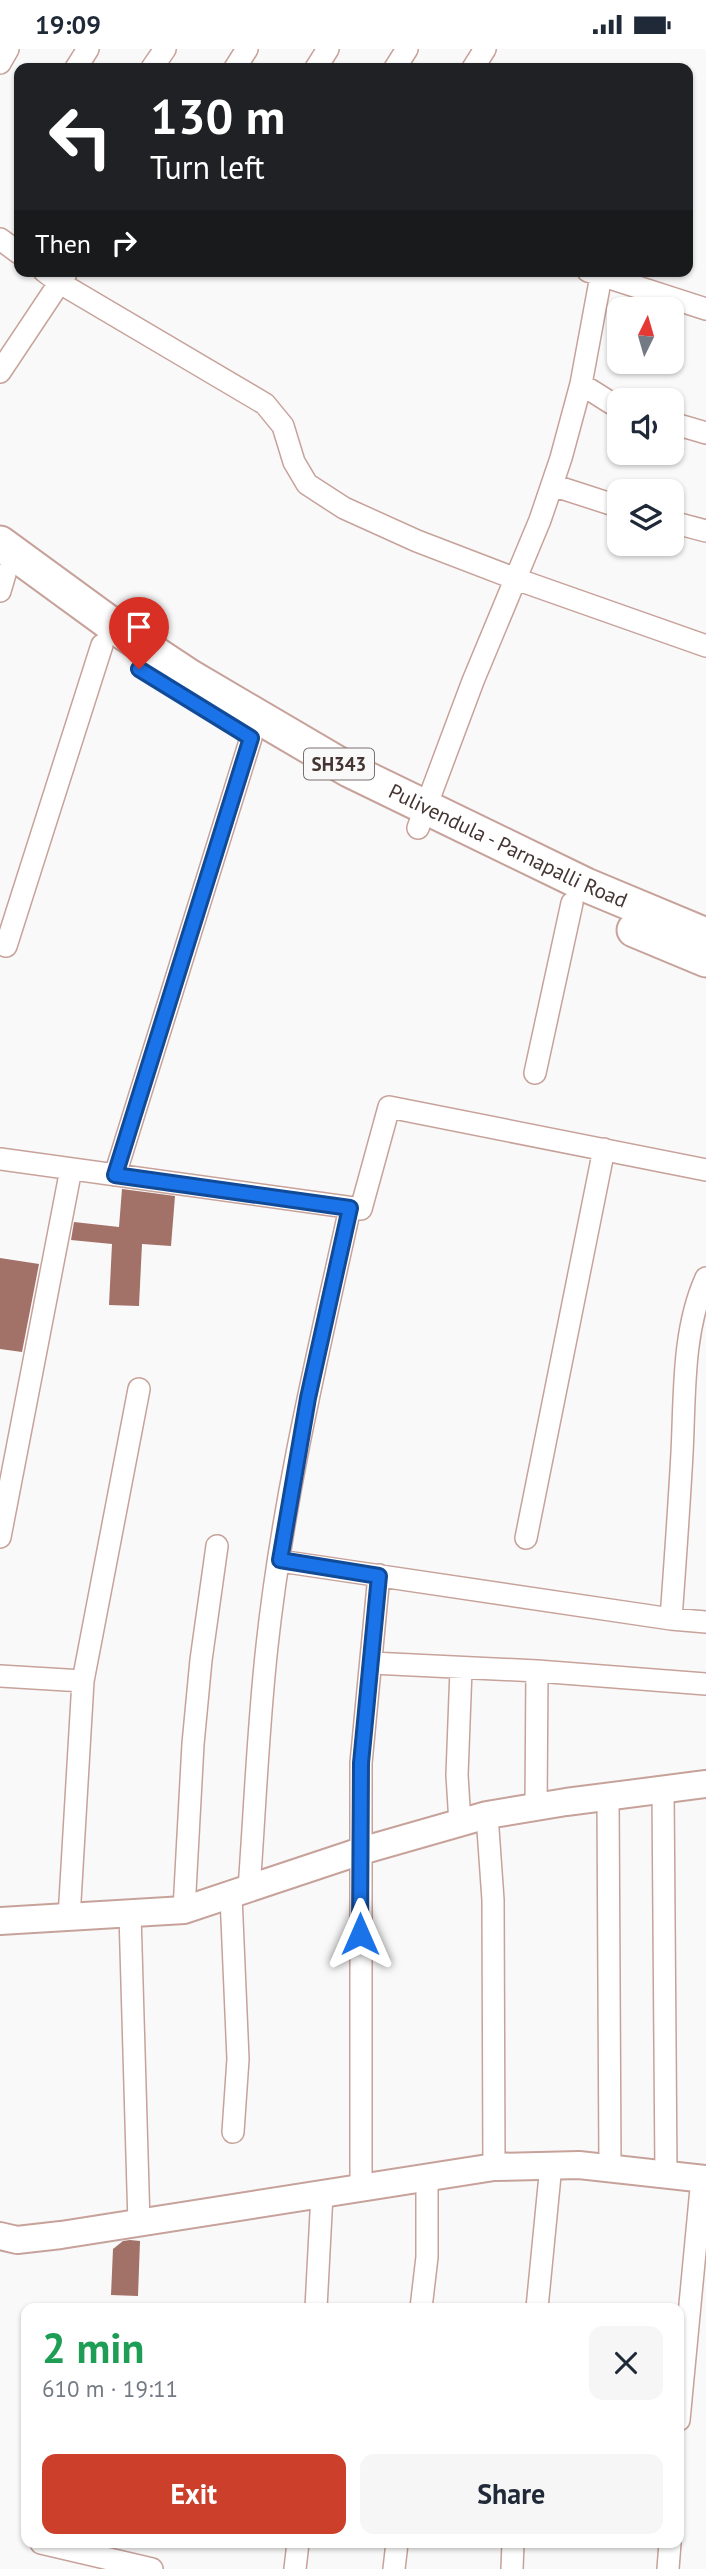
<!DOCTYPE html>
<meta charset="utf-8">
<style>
:root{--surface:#fff;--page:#f6f6f7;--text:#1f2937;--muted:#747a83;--accent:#cb3f2b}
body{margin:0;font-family:"PT Sans",sans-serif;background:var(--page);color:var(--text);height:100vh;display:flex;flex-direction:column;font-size:26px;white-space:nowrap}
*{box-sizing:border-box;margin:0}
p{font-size:23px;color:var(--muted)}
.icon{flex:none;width:38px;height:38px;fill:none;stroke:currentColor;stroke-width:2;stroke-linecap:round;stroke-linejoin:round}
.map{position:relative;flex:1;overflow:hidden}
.sheet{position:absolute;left:21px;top:2254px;width:663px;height:245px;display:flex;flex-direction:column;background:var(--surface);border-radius:14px;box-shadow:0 2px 5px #0004}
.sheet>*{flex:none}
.hud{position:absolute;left:14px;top:14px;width:679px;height:214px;border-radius:14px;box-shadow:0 2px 5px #0004;background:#202124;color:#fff;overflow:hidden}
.needle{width:46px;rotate:5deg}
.buttons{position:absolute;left:607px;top:248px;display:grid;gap:14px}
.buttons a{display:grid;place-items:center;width:77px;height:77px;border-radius:14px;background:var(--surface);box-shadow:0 2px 5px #0004;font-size:35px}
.pin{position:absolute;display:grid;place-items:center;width:60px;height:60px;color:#fff;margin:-72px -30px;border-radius:50% 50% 50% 0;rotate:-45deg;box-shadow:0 0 7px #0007}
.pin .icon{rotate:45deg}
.me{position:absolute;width:77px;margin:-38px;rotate:0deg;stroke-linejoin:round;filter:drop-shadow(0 0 5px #0008)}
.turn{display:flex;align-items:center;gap:24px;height:147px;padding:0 21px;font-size:32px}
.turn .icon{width:91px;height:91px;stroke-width:2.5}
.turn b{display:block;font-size:49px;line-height:60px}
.then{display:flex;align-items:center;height:66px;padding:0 21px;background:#0003;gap:14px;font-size:26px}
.round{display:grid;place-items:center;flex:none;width:74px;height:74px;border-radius:14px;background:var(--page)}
.head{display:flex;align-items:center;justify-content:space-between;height:119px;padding:0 21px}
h1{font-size:42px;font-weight:800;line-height:52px;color:#1e9e55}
.cta{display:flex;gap:14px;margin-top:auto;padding:14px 21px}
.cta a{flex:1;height:80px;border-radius:14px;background:var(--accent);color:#fff;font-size:28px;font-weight:800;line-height:80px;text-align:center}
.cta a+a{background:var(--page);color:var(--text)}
.status{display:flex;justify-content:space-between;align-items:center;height:49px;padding:0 35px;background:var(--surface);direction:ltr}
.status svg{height:19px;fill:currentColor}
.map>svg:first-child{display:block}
.building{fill:#a27168}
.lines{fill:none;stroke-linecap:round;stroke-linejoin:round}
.minor-casing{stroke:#c7a29a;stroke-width:24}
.tertiary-casing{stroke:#c7a29a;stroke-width:30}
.primary-casing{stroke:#c7a29a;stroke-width:37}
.minor{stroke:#fff;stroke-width:21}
.tertiary{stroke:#fff;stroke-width:26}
.primary{stroke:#fff;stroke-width:33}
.route-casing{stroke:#114b97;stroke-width:18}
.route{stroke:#1a73e8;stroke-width:12}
.labels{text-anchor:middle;stroke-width:7;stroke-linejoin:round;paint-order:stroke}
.shield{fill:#f9f9f9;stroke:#7a706e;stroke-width:2}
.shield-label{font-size:19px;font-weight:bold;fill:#443532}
.street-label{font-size:21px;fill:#443532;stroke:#f9f9f9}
</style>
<div class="status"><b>19:09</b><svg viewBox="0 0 49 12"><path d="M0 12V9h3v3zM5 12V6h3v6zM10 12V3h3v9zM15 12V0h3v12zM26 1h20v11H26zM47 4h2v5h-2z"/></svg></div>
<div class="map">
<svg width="706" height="2520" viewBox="0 0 706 2520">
<rect width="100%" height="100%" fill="#f9f9f9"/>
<path class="building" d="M122,1140L175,1147L171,1197L142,1195L139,1257L109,1256L112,1195L71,1191L74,1173L119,1178Z
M0,1209L39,1215L22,1303L0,1300Z
M130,2191L140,2192L138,2247L111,2246L113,2200L123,2192Z"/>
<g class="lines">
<defs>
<path id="minor" d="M0,14L8,0
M76,19L88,0
M152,19L165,0
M235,19L247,0
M316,19L328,0
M395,19L407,0
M473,19L485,0
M0,190L19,204
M44,222L60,234L265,355L283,377L294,413L307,435L344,459L417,492L516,530L706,597
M588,222L706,260
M0,323L66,224
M581,335L611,354L620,357
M672,374L706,384
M552,436L620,458
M672,473L706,482
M0,542L5,525
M418,779L473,632L540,471L561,409L581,335L601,227
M6,897L102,596
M535,1024L572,854
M0,1110L361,1160L389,1058L706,1121
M115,1126L251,689
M0,1488L71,1120
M526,1489L604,1100
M280,1512L671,1570L706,1573
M671,1570C675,1515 679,1459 682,1404C685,1346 682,1282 706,1229
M372,1614L537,1622L706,1635
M0,1627L83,1632
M663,1741L666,2125
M608,1748L610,2119
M536,1758L537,1622
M487,1766L493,1851L494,2118
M460,1774L457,1726L461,1620
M249,1840C255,1759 258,1678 267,1597C283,1449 318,1304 350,1159
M231,1847L238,2010L233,2083
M184,1861L193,1695L201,1611L217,1497
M130,1865L139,2175
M69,1869L83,1632L139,1340
M361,2139V1714L379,1526
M316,2259L322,2145
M421,2259L427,2208V2129
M537,2259L551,2116
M679,2371L702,2129
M41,2494L152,2520
M295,2520L298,2494
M394,2520L397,2494
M512,2520L513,2494
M668,2520L670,2494"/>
<path id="tertiary" d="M0,1872L184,1861L361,1802L487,1766L566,1753L706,1735
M0,2187L17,2191L61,2186L494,2118L579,2116L706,2130"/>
<g id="primary">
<path id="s1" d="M0,494L115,578L189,627L349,721L586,836L706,886"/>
<path d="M634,881L706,911"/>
</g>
</defs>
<use href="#minor" class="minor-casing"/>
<use href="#tertiary" class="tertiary-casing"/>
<use href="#primary" class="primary-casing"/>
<use href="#minor" class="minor"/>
<use href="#tertiary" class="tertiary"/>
<use href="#primary" class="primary"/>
</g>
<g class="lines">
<defs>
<path id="route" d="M139,620L251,689L115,1126L350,1159L308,1349L280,1511L379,1527L361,1714L360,1885"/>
</defs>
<use href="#route" class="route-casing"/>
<use href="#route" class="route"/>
</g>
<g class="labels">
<rect class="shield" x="304" y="699.5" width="70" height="31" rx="5"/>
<g class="shield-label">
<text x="339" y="722">SH343</text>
</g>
<g class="street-label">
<text dy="7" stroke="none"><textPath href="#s1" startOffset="593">Pulivendula - Parnapalli Road</textPath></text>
</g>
</g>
</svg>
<div class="buttons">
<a><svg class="needle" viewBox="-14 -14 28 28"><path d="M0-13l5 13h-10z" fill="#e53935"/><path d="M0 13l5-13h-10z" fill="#747a83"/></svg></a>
<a><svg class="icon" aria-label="sound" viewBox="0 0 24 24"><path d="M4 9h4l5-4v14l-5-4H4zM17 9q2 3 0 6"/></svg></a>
<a><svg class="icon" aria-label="layers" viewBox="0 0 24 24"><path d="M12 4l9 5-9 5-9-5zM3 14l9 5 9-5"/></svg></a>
</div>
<div class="pin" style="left:139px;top:620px;background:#d93025"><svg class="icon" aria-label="arrive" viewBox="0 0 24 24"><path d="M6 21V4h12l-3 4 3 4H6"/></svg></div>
<svg class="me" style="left:360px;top:1885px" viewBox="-20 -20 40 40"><path d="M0-17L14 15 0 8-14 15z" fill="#1a73e8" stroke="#fff" stroke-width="4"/></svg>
<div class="hud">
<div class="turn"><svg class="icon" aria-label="left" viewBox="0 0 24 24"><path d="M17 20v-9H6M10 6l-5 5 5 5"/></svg><div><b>130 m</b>Turn left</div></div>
<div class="then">Then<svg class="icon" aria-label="right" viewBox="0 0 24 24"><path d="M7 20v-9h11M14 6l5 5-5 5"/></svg></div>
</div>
<section class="sheet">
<div class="head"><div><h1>2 min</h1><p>610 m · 19:11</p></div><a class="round"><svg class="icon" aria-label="close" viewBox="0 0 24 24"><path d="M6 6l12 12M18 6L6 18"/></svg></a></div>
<div class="cta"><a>Exit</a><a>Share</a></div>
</section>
</div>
